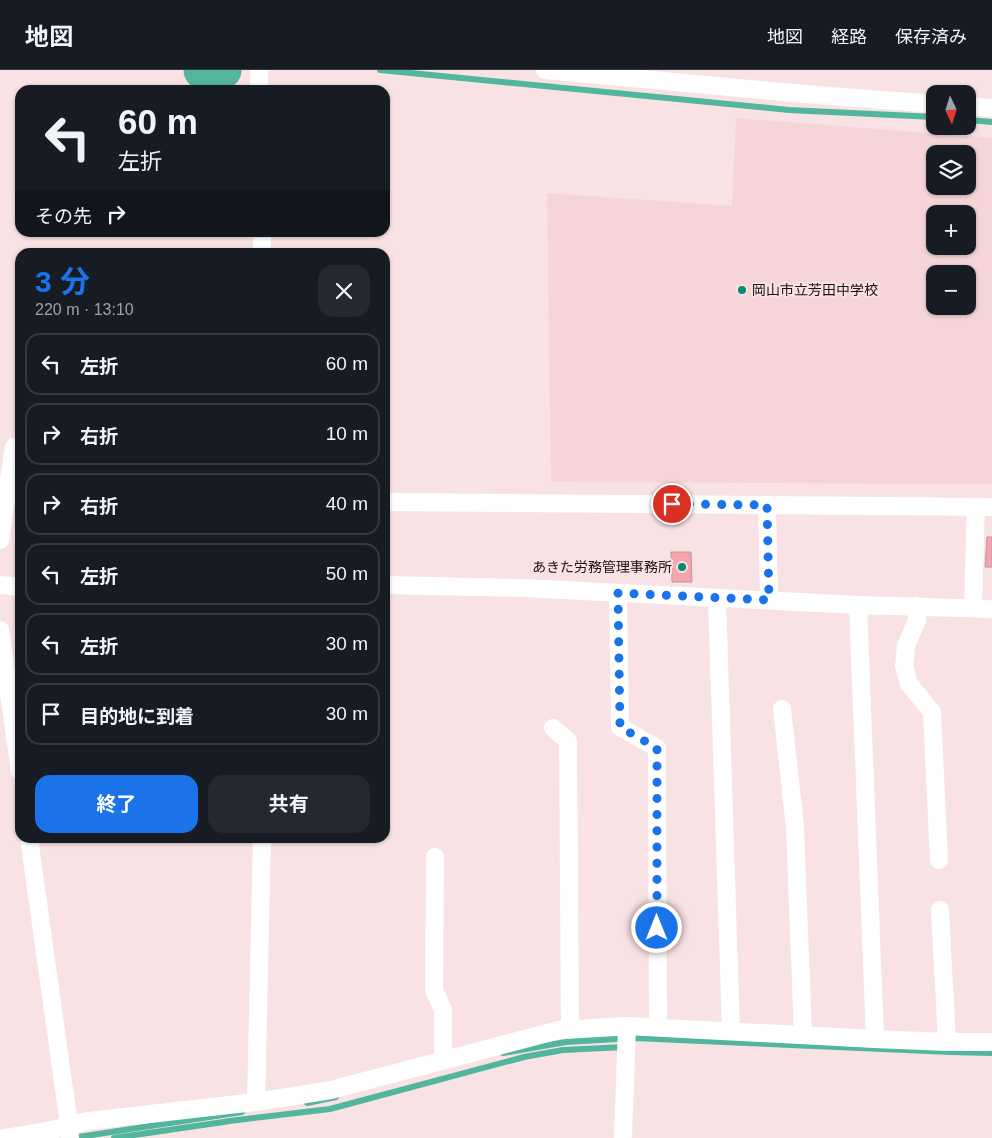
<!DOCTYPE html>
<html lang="ja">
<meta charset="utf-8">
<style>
:root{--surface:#171b24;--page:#242831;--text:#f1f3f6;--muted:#9ea1a6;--line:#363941;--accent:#1a73e8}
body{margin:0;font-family:Arial,"Noto Sans JP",sans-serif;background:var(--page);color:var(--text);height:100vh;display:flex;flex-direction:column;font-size:19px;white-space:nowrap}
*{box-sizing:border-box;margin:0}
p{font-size:16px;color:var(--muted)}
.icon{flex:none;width:28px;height:28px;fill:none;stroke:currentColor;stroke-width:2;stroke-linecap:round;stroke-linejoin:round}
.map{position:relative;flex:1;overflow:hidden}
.sheet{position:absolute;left:15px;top:178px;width:375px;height:595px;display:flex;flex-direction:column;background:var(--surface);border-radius:15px;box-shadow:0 1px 4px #0004}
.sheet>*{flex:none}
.guide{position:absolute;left:15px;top:15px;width:375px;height:152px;border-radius:15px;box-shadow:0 1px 4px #0004;background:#171b24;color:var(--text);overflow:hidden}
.needle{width:32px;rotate:176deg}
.fabs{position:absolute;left:926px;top:15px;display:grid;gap:10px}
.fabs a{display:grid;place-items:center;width:50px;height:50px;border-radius:10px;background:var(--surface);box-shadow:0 1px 4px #0004;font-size:25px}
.pin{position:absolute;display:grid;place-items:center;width:42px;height:42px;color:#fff;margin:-21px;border:2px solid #fff;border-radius:50%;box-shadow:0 1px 5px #0007}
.me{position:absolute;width:55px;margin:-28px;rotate:0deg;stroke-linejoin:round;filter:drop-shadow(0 0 4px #0008)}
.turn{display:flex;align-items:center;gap:18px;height:105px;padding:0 20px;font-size:22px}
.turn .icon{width:65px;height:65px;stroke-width:2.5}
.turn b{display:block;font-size:35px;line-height:42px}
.then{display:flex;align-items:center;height:48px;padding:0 20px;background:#0003;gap:10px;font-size:19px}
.round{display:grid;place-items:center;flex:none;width:52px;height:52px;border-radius:15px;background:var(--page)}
.overview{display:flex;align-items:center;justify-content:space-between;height:85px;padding:0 20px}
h1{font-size:30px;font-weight:700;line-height:38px;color:var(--accent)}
.primary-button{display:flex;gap:10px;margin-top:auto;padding:10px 20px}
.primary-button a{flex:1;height:58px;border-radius:15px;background:var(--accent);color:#fff;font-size:20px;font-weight:700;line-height:58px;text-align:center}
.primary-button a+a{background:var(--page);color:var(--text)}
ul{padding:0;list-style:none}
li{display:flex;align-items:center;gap:15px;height:62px;margin:0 10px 8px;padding:0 10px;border:2px solid var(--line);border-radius:15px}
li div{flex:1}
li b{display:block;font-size:19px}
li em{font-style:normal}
header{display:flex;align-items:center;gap:30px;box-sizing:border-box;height:70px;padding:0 25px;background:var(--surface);border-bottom:1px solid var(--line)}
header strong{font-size:24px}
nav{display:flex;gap:28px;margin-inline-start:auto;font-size:18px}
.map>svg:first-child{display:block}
.built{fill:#f5d5d8;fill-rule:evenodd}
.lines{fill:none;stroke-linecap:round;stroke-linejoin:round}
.stream{stroke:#52b69e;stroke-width:6}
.river{stroke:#52b69e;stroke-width:39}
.building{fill:#f7a3ad;stroke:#b29c9e}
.minor{stroke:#fff;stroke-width:18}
.route{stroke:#1a73e8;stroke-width:9;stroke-dasharray:0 16.2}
.poi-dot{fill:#018c74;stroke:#f9e2e4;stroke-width:2}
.labels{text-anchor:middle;stroke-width:4;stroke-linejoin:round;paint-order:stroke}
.poi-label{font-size:14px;fill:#1a1313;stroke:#f9e2e4;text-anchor:start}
</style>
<header>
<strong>地図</strong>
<nav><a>地図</a><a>経路</a><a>保存済み</a></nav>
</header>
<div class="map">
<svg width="992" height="1068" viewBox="0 0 992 1068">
<rect width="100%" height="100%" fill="#f9e2e4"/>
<path class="built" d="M736,48L992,68V414L551,412L547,123L732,136ZM935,84H968V116H935ZM935,144H968V176H935ZM935,204H968V236H935Z"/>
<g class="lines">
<path class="stream" d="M380,0L789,40L935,47
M968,50L992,52
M503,983L566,972L634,968L951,982L992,983
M307,1033L336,1027
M72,1068L242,1042
M114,1068L237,1050L330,1039L524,987L563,980L625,977"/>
<path class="river" d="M203,0H222"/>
</g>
<path class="building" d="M987,467H992V497H985Z
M671,482H691L692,512H672Z"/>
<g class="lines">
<path class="minor" d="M259,0V20
M545,0L804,24L935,34
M968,36L992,38
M262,162V182
M385,432L992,437
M767,435L769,530
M0,470L14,377
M0,515L20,517
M385,515L523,518L858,535L992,539
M618,523L620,657L657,678L658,957
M717,528L731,961
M858,535L875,969
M916,536L917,550L906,576L904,596L909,614L932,642L939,790
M973,538L976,437
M0,560L20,701
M782,639L795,757L803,965
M553,658L568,671L570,959
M29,768L69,1055L70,1068
M435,787L434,920L443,940V991
M940,840L947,972
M256,1032L262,768
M5,1068L52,1060L88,1051L256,1032L331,1020L559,960L627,956L875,969L947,972H992
M623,1068L627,956"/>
</g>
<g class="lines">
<path class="route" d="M657,858V678L620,657L618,523L769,530L767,435L672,434"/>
</g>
<g class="poi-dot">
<circle cx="742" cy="220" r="5"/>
<circle cx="682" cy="497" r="5"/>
</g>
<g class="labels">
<g class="poi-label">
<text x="752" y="225">岡山市立芳田中学校</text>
<text x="672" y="502" text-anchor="end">あきた労務管理事務所</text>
</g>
</g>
</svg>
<div class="fabs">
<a><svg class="needle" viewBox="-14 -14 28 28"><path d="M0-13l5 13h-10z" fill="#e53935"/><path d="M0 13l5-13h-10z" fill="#9ea1a6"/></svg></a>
<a><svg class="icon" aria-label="layers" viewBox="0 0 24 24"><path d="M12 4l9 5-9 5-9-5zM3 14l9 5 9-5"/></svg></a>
<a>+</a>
<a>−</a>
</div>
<div class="pin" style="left:672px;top:434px;background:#d93025"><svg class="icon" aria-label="arrive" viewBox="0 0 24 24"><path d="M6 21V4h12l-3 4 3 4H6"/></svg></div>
<svg class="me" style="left:657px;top:858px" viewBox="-20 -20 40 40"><circle r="17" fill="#1a73e8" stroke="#fff" stroke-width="3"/><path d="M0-11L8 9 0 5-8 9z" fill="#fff"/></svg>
<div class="guide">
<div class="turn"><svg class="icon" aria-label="left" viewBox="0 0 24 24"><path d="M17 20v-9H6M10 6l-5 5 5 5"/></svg><div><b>60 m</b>左折</div></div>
<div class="then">その先<svg class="icon" aria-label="right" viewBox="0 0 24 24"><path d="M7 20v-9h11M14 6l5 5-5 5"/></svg></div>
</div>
<section class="sheet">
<div class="overview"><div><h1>3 分</h1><p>220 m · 13:10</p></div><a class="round"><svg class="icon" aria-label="close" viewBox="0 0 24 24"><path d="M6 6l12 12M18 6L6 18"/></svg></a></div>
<ul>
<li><svg class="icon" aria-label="left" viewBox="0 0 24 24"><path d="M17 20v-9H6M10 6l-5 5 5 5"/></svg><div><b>左折</b></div><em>60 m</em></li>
<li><svg class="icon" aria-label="right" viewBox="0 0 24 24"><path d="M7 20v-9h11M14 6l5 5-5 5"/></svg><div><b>右折</b></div><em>10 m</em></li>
<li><svg class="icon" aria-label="right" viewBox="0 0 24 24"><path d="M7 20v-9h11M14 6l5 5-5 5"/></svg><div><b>右折</b></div><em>40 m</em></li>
<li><svg class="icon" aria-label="left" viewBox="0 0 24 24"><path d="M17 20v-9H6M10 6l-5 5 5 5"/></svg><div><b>左折</b></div><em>50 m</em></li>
<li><svg class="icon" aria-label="left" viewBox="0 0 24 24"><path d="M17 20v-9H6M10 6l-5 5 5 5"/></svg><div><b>左折</b></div><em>30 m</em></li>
<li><svg class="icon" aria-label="arrive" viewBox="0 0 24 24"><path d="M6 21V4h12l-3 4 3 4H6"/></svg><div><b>目的地に到着</b></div><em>30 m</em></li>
</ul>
<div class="primary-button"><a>終了</a><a>共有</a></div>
</section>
</div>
